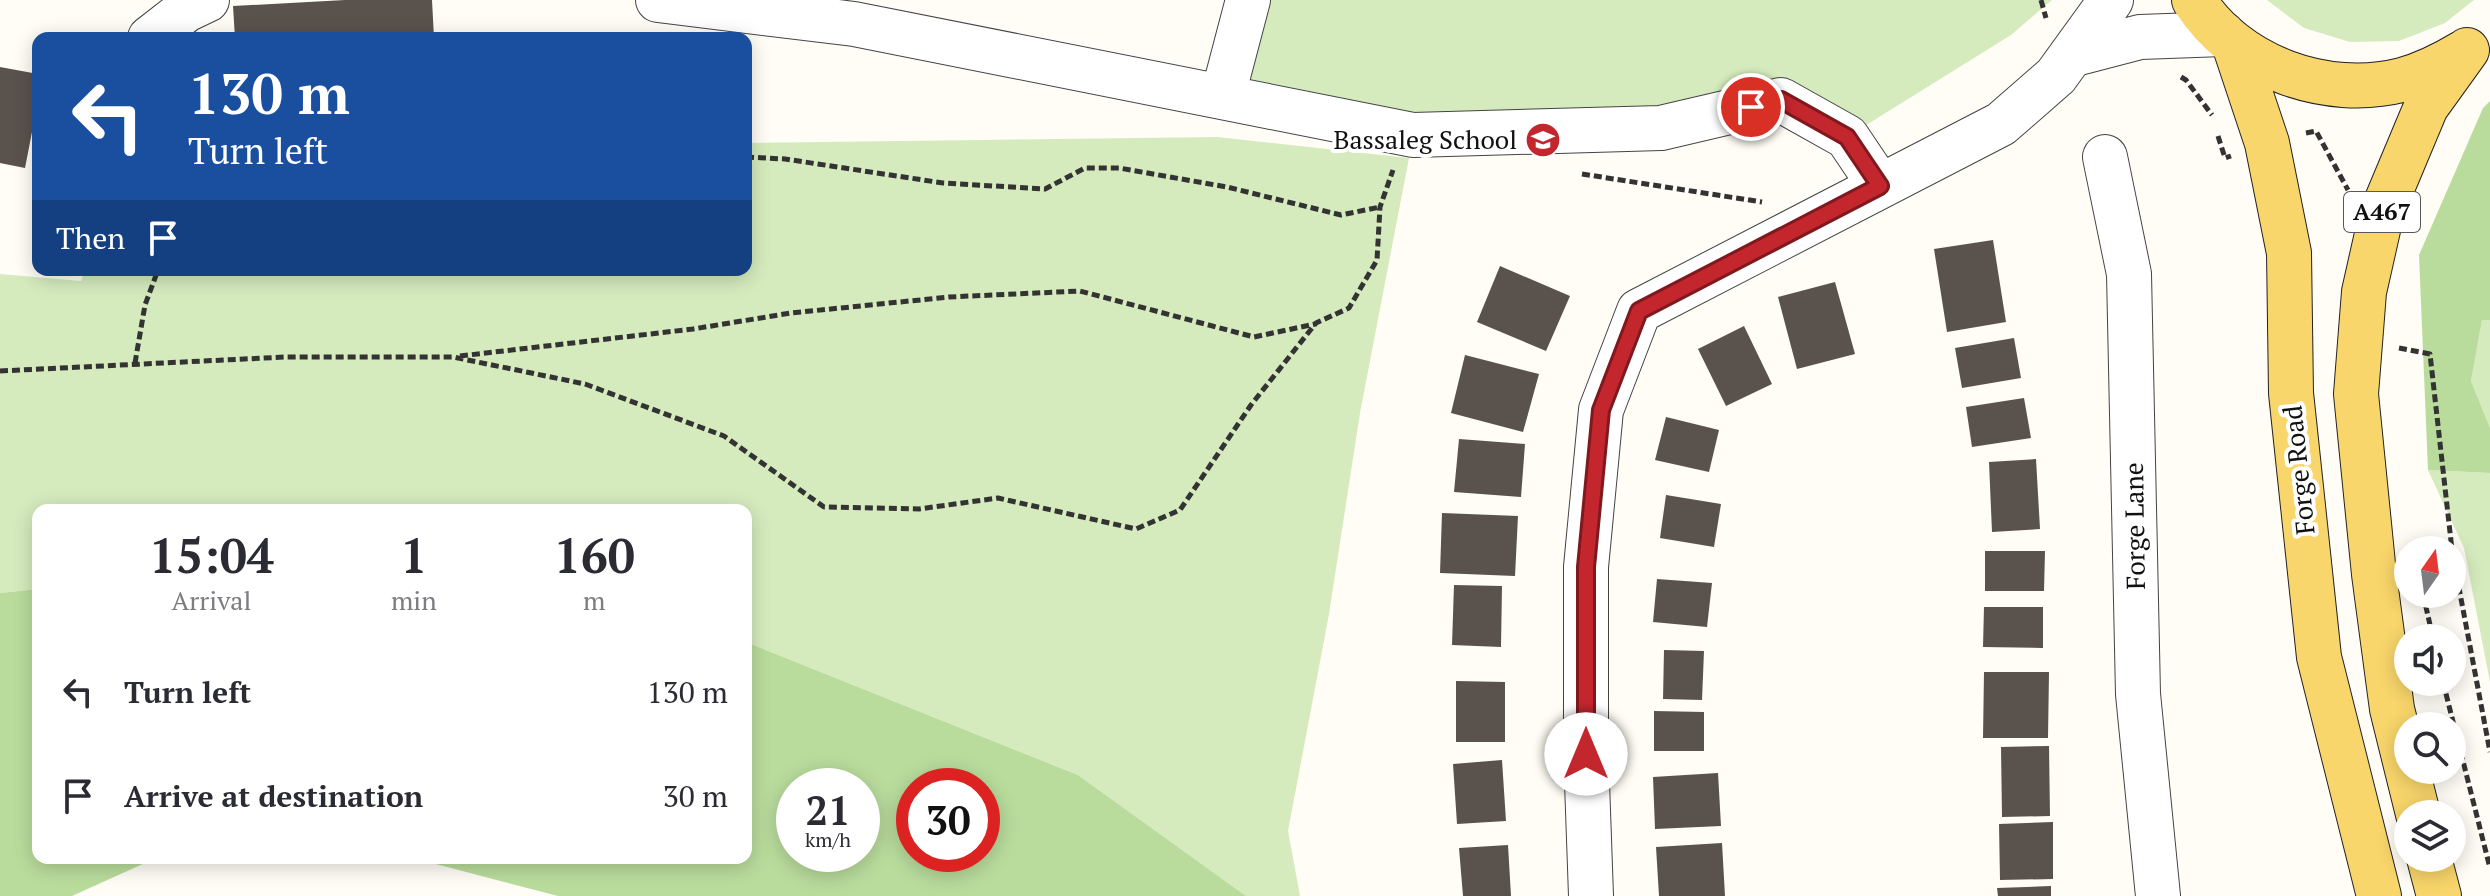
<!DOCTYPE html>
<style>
:root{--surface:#fff;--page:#f2f2f3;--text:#2b2b33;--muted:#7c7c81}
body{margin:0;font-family:"PT Serif",serif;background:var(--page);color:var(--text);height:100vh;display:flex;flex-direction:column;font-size:30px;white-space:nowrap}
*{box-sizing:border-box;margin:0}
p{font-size:26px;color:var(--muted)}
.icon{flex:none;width:44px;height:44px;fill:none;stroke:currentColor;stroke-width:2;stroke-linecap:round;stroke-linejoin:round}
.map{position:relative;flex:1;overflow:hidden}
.details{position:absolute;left:32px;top:504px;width:720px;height:360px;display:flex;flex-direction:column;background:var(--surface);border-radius:16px;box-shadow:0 4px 20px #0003}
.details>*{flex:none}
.top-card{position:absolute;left:32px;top:32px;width:720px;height:244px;border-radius:16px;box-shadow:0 4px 20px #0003;background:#1a4fa0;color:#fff;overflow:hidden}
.needle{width:52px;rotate:14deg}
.tools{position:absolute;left:2394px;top:536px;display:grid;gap:16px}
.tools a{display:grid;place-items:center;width:72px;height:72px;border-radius:50%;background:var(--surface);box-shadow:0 4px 20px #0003;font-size:40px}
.speed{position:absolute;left:776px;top:768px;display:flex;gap:16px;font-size:40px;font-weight:700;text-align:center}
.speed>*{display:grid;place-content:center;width:104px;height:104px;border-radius:50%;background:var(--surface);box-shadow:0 4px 20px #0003;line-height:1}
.speed small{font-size:20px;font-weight:400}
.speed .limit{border:12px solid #d22;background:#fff;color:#111}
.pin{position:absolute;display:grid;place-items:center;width:68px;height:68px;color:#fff;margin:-34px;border:4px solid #fff;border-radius:50%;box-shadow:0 2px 8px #0007}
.me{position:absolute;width:88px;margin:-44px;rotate:0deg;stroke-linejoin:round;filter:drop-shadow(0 0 6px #0008)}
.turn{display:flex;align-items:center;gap:28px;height:168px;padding:0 24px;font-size:36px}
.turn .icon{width:104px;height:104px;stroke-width:2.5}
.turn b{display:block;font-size:56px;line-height:68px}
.then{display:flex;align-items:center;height:76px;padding:0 24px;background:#0003;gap:16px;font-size:30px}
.eta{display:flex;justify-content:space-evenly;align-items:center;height:136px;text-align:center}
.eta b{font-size:48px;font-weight:800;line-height:56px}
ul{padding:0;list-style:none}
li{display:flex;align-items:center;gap:24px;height:104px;padding:0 24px}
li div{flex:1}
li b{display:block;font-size:30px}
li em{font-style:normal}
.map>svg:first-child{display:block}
.green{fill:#d5ebbd}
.forest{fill:#b9dc9c;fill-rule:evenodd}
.building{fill:#5a524d}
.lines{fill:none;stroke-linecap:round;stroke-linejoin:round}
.minor-casing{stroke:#444;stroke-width:46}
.major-casing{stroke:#222;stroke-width:46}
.path{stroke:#333;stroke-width:5;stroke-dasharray:8 4;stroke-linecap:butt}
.minor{stroke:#fff;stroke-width:44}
.major{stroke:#f9d66b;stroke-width:44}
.route-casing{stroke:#7f191e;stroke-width:20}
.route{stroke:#c4262e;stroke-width:14}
.labels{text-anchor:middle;stroke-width:8;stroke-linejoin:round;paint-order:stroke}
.shield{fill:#fff;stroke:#585858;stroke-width:2}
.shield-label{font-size:24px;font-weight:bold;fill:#111}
.poi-label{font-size:26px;fill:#111;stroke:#fff;text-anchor:end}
.street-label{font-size:26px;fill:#111;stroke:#fff}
</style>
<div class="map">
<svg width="2490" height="896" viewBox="0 0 2490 896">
<rect width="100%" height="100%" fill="#fffdf5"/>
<path class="green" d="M1248,0H2052L2011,35L1847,137L1781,100L1413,135L1223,95Z
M2267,0H2474L2445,23L2399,41L2350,42L2304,28Z
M1217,137L1409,158L1360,413L1329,614L1288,831L1300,896H1246L1078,775L746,642V510H38V589L0,593V274L81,281L85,270H746V143Z
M2482,320H2490V428L2471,381Z
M2428,470L2490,473V682L2464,548Z"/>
<path class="forest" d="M2490,101V320H2482L2471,381L2490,428V473L2428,470L2419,255L2483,108Z
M38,589V858H156L72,896H0V593Z
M746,642L1078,775L1246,896H558L413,858H746ZM794,786H862V854H794ZM914,786H982V854H914Z"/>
<path class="building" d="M345,0H432L434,38H235L233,6Z
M0,67L38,74V101L25,168L0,163Z
M1993,240L2006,322L1947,332L1934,249Z
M1500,266L1570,296L1546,351L1477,322Z
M1835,282L1855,354L1797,369L1778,297Z
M1744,326L1772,384L1726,406L1698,349Z
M2014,338L2021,378L1962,388L1955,348Z
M1465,355L1539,374L1523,432L1451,413Z
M2024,398L2031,438L1972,447L1966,407Z
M1666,417L1719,430L1709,472L1655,460Z
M1459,439L1525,444L1521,497L1454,492Z
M2036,459L2040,529L1992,532L1989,462Z
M1666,495L1721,504L1714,547L1660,538Z
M1442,513L1518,516L1515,576L1440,573Z
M1985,551H2045L2044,591H1985Z
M1657,579L1712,583L1707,627L1653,622Z
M1454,585L1502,586L1501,647L1452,645Z
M1984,607H2043V648L1983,647Z
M1664,650L1704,651L1702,700L1663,699Z
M1984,672H2049L2048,738H1983Z
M1456,681L1505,682V742H1456Z
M1654,711L1704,712V751H1654Z
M2049,746L2050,816L2002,817L2001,747Z
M1502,760L1506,821L1457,824L1453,764Z
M1718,773L1721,826L1655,829L1653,777Z
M2053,822V879L2000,880L1999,824Z
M1722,843L1725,896H1659L1656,847Z
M1508,845L1511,896H1463L1459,848Z
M2051,886V896H1998L1997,888Z"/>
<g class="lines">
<defs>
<path id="minor" d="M658,0L854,24L1413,135L1661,128L1781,100L1847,137L1880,186
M150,38L186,10L207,0
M2071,55L2140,37L2223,34
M1223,95L1248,0
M2105,157L2129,274L2138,694L2158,896
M1591,896L1586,754V567L1601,410L1639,311L2001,124L2056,76L2111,0"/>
<path id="major" d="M2194,0C2236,67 2326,99 2402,80C2424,74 2444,64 2464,52
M2234,44L2267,143L2289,253L2291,393L2319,657L2379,896
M2418,814L2392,709L2374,574L2356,394L2364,292L2382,212L2426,107L2467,50
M2429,858L2439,896"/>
</defs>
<use href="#minor" class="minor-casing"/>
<use href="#major" class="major-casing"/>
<path class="path" d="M2041,0L2046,18
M2181,77L2186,80L2212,115
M2306,133L2316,131L2348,190
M2218,136L2225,158L2231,156
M746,157L785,159L943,183L1045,189L1085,168H1119L1227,187L1341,215L1380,207
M1582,174L1762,202
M2399,348L2430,354L2452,550
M460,356L693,329L791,313L949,297L1080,291L1254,337L1315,324
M135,363L145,305L158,270
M0,371L285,357H453L585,384L724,436L824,507L919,509L998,498L1136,529L1180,510L1251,405L1316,323L1349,308L1377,260L1380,207L1393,170
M2452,551L2490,752
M2423,594L2433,638
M2443,682L2490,868"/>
<use href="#minor" class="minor"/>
<use href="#major" class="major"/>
</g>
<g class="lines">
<defs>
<path id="route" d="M1586,754V567L1601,410L1639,311L1880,186L1847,137L1781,100L1751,107"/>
</defs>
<use href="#route" class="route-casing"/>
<use href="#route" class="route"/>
</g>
<defs>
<symbol id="school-disc" viewBox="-11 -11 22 22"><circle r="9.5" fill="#c4262e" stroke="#fff"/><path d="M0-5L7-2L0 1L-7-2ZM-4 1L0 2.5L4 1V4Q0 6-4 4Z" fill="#fff"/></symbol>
</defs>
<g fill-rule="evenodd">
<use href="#school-disc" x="1523" y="120" width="40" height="40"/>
</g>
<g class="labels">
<rect class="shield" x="2344" y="192" width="76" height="40" rx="6"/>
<g class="shield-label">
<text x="2382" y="220">A467</text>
</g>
<g class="poi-label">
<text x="1517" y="149">Bassaleg School</text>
</g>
<g class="street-label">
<text transform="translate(2299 470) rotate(-96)" y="9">Forge Road</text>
<text transform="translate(2135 526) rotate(-91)" y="9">Forge Lane</text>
</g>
</g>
</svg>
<div class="tools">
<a><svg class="needle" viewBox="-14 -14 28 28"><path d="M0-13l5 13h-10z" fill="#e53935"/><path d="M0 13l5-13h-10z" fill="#7c7c81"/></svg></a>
<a><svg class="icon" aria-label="sound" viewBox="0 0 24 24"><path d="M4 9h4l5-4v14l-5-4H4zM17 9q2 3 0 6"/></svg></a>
<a><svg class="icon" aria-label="search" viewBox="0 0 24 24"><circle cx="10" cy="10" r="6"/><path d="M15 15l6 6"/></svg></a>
<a><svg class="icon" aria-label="layers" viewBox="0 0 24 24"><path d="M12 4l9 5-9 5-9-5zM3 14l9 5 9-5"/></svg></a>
</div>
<div class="speed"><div>21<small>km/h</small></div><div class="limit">30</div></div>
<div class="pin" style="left:1751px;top:107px;background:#d93025"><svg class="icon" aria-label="arrive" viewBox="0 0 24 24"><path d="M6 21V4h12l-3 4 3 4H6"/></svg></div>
<svg class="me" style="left:1586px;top:754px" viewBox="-20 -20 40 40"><circle r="19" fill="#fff"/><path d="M0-13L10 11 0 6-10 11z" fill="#c4262e"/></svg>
<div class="top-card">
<div class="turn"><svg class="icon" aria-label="left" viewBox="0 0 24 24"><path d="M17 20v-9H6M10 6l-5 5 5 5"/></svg><div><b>130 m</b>Turn left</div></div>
<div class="then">Then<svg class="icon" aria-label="arrive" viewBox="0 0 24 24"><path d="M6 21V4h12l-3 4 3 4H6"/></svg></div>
</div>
<section class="details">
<div class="eta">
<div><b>15:04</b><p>Arrival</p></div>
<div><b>1</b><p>min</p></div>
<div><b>160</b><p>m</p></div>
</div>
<ul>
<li><svg class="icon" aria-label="left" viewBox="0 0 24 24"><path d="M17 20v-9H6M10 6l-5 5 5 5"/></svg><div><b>Turn left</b></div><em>130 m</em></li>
<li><svg class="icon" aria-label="arrive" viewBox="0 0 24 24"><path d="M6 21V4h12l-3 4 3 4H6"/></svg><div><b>Arrive at destination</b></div><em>30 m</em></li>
</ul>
</section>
</div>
